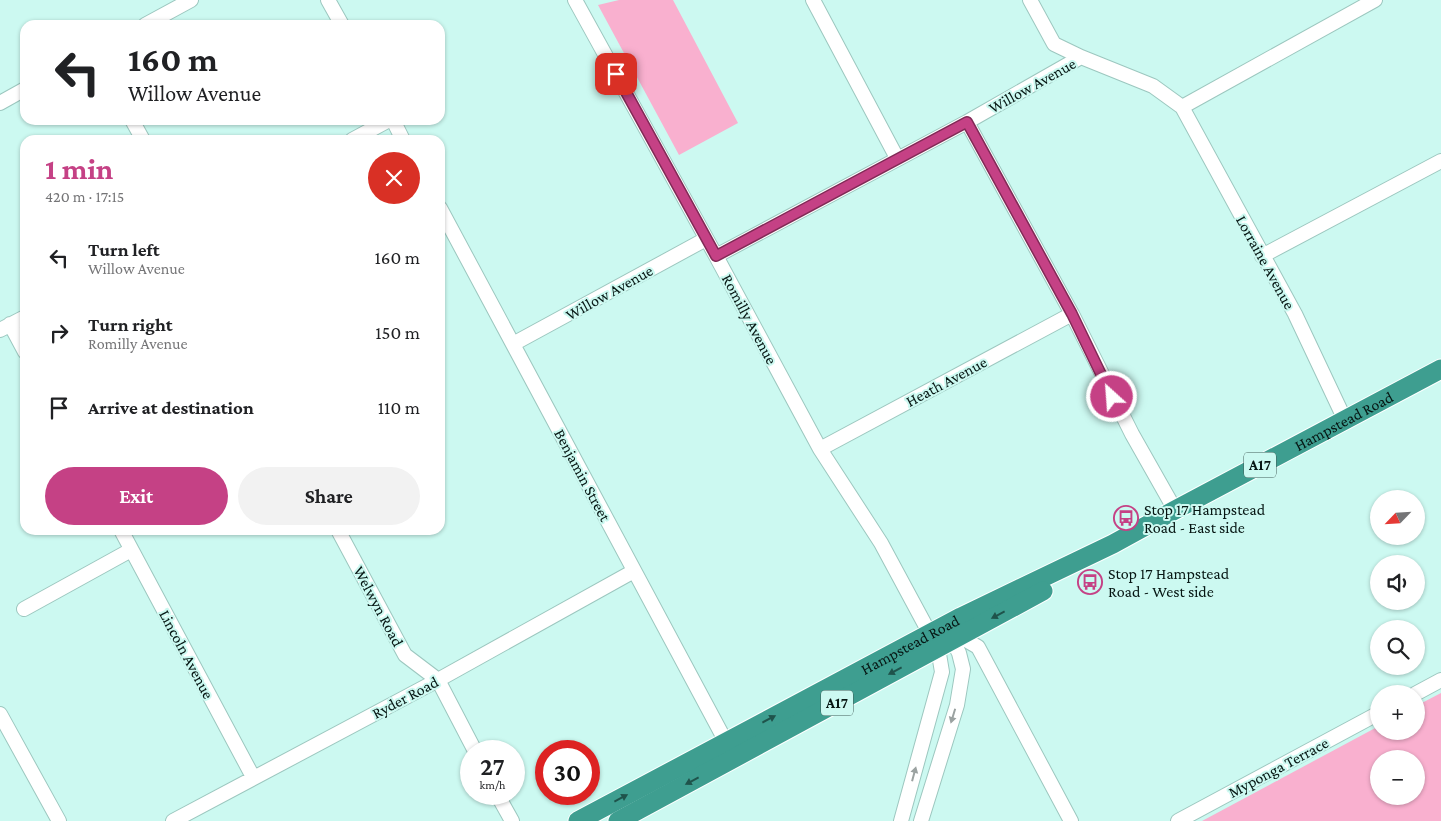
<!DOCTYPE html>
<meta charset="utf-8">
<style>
:root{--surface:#fff;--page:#f2f2f2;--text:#202124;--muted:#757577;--accent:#c54185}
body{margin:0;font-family:"Crimson Pro",serif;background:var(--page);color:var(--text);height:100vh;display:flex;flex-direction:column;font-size:19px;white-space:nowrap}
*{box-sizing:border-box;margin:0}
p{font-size:16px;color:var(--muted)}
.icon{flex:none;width:28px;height:28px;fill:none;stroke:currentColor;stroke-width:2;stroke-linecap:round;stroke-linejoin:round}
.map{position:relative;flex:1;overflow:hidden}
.side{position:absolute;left:20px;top:135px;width:425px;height:400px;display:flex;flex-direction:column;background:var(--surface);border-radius:15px;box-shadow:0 1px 4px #0004}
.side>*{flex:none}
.guide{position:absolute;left:20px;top:20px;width:425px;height:105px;border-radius:15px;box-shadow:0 1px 4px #0004;background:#fff;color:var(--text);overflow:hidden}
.needle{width:32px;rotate:245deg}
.buttons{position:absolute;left:1370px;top:490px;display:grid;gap:10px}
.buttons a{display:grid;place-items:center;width:55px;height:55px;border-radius:50%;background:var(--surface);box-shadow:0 1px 4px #0004;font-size:25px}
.speed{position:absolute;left:460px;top:740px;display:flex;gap:10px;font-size:25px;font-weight:700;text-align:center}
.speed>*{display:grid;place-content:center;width:65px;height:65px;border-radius:50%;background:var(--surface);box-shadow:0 1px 4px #0004;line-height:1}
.speed small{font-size:12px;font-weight:400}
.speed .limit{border:8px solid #d22;background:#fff;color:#111}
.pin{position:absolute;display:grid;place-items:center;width:42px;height:42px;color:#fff;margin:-21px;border-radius:10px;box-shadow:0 2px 8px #0006}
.me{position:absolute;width:55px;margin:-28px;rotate:334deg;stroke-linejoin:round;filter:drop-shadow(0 0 4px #0008)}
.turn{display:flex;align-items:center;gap:18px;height:105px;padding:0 25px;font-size:22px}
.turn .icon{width:65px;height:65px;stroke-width:2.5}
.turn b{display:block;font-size:35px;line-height:42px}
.round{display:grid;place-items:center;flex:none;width:52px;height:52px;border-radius:26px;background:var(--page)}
.headline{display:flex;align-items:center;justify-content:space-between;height:85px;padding:0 25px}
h1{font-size:30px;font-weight:700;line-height:38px;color:var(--accent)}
.action{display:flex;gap:10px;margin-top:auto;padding:10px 25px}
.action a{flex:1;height:58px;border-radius:30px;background:var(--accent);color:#fff;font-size:20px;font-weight:700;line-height:58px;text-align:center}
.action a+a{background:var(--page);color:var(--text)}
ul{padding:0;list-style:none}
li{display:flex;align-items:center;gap:15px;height:75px;padding:0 25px}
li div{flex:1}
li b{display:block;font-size:19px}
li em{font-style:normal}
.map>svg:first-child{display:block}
.green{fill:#f9b0cf;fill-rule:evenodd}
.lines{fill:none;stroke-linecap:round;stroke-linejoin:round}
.minor-casing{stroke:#9cc7bf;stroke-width:16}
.highway-casing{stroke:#fff;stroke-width:21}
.minor{stroke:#fff;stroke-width:14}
.highway{stroke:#3e9e90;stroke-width:19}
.oneway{fill:#1f534b}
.oneway2{fill:#9ba2a1}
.route-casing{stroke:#802a56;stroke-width:12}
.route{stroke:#c54185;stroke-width:9}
.labels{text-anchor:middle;stroke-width:4;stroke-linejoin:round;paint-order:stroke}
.shield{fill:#ccf9f1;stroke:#415a56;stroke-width:1}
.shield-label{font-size:15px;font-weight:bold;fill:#061613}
.street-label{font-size:16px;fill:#061613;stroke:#ccf9f1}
.poi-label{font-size:16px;fill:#061613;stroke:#ccf9f1;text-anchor:start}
</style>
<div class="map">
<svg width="1441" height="821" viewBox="0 0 1441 821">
<rect width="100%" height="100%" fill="#ccf9f1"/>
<path class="green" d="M619,0H673L738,123L679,155L598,5Z
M1441,693V821H1202L1379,726V731H1416V706ZM1379,759H1416V796H1379Z"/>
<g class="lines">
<defs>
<path id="minor" d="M328,0L342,25
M575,0L716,256L820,449L881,543L930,634
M813,0L897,158
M1030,0L1054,44L1081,57
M145,25L191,0
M0,103L25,89
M1182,107L1295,314L1345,420
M132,120L143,140
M393,120L403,140
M967,122L1072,314L1132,434L1175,510
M352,140L389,120
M440,208L726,742
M716,256L967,122L1081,57L1153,86L1182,107L1375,0
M1262,256L1441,161
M10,324L25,352
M0,330L25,317
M513,344L706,239
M820,449L1072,314
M121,530L253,777
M338,530L405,655L438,680L475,751
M24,609L131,550
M959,636L978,647L1071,821
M1415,694L1441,680
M0,714L59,821
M497,794L512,821
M173,821L438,680L634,571
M901,821L942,672L938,648
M921,821L957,705L963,669L959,653L953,641
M1178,821L1379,713"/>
<g id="highway">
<path id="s1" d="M578,821L961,617L1113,544L1175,510L1441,369"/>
<path d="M618,821L1043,591"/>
</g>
</defs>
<use href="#minor" class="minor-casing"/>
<use href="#highway" class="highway-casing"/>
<use href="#minor" class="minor"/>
<use href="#highway" class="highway"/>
</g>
<defs><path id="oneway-solid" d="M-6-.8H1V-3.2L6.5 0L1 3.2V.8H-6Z" transform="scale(1.25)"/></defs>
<g class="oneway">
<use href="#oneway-solid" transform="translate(998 615) rotate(152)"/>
<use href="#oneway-solid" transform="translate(895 671) rotate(152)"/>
<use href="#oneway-solid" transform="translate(769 719) rotate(-28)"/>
<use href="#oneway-solid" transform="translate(692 781) rotate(152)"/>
<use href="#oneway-solid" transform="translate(621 798) rotate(-28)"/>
</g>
<g class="oneway2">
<use href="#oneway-solid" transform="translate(953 716) rotate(107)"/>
<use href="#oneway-solid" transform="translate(914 774) rotate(-75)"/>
</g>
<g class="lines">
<defs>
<path id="route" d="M616,74L716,256L967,122L1072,314L1112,397"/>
</defs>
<use href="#route" class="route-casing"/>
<use href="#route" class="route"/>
</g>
<defs>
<symbol id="bus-ring" viewBox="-11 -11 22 22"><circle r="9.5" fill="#ccf9f1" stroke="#c54185" stroke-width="1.5"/><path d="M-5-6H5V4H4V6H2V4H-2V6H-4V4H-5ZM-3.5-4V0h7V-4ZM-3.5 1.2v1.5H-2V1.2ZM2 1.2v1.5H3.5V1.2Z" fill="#c54185"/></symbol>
</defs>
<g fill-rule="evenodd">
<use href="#bus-ring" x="1112" y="504" width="28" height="28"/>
<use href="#bus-ring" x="1076" y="568" width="28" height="28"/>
</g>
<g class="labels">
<g class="shield">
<rect x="1244" y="452.5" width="32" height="25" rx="4"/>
<rect x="821" y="690.5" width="32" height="25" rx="4"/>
</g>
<g class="shield-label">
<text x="1260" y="470">A17</text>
<text x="837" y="708">A17</text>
</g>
<g class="street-label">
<text transform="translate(1032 85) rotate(-29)" y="6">Willow Avenue</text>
<text transform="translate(1266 262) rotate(61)" y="6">Lorraine Avenue</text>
<text transform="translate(609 292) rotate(-29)" y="6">Willow Avenue</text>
<text transform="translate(750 319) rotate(62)" y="6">Romilly Avenue</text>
<text transform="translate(946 381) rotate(-28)" y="6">Heath Avenue</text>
<text dy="6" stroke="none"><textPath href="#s1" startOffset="864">Hampstead Road</textPath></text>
<text transform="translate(583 475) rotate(62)" y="6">Benjamin Street</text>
<text transform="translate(379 606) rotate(62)" y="6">Welwyn Road</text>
<text dy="6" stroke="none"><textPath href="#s1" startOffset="376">Hampstead Road</textPath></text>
<text transform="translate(187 654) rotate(62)" y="6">Lincoln Avenue</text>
<text transform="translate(405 697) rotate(-28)" y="6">Ryder Road</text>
<text transform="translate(1278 767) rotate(-28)" y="6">Myponga Terrace</text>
</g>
<g class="poi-label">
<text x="1144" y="515">Stop 17 Hampstead<tspan x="1144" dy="18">Road - East side</tspan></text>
<text x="1108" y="579">Stop 17 Hampstead<tspan x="1108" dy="18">Road - West side</tspan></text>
</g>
</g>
</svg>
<div class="buttons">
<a><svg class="needle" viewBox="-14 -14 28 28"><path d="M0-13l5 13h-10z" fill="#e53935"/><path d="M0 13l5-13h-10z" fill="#757577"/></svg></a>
<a><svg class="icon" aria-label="sound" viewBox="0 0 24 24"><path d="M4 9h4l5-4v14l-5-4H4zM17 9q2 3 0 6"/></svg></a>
<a><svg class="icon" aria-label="search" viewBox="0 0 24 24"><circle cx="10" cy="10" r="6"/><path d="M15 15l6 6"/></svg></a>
<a>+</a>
<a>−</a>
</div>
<div class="speed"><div>27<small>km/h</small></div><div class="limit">30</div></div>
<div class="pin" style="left:616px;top:74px;background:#d93025"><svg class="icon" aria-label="arrive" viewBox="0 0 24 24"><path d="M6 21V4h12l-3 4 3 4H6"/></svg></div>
<svg class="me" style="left:1112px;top:397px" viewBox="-20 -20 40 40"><circle r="17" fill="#c54185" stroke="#fff" stroke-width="3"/><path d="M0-11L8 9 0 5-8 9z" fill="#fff"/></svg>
<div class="guide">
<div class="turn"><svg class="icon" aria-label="left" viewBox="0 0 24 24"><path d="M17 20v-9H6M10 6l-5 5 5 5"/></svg><div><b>160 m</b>Willow Avenue</div></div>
</div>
<section class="side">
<div class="headline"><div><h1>1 min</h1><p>420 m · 17:15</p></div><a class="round" style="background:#d93025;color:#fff"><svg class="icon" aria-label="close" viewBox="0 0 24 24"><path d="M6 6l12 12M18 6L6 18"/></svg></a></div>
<ul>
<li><svg class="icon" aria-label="left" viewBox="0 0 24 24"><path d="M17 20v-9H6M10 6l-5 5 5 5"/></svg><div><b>Turn left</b><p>Willow Avenue</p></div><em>160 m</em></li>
<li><svg class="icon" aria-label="right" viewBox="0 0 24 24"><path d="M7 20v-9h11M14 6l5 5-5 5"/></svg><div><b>Turn right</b><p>Romilly Avenue</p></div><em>150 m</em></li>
<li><svg class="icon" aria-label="arrive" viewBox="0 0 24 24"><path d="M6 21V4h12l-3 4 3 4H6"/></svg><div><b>Arrive at destination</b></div><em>110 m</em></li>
</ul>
<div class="action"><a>Exit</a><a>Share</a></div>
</section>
</div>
